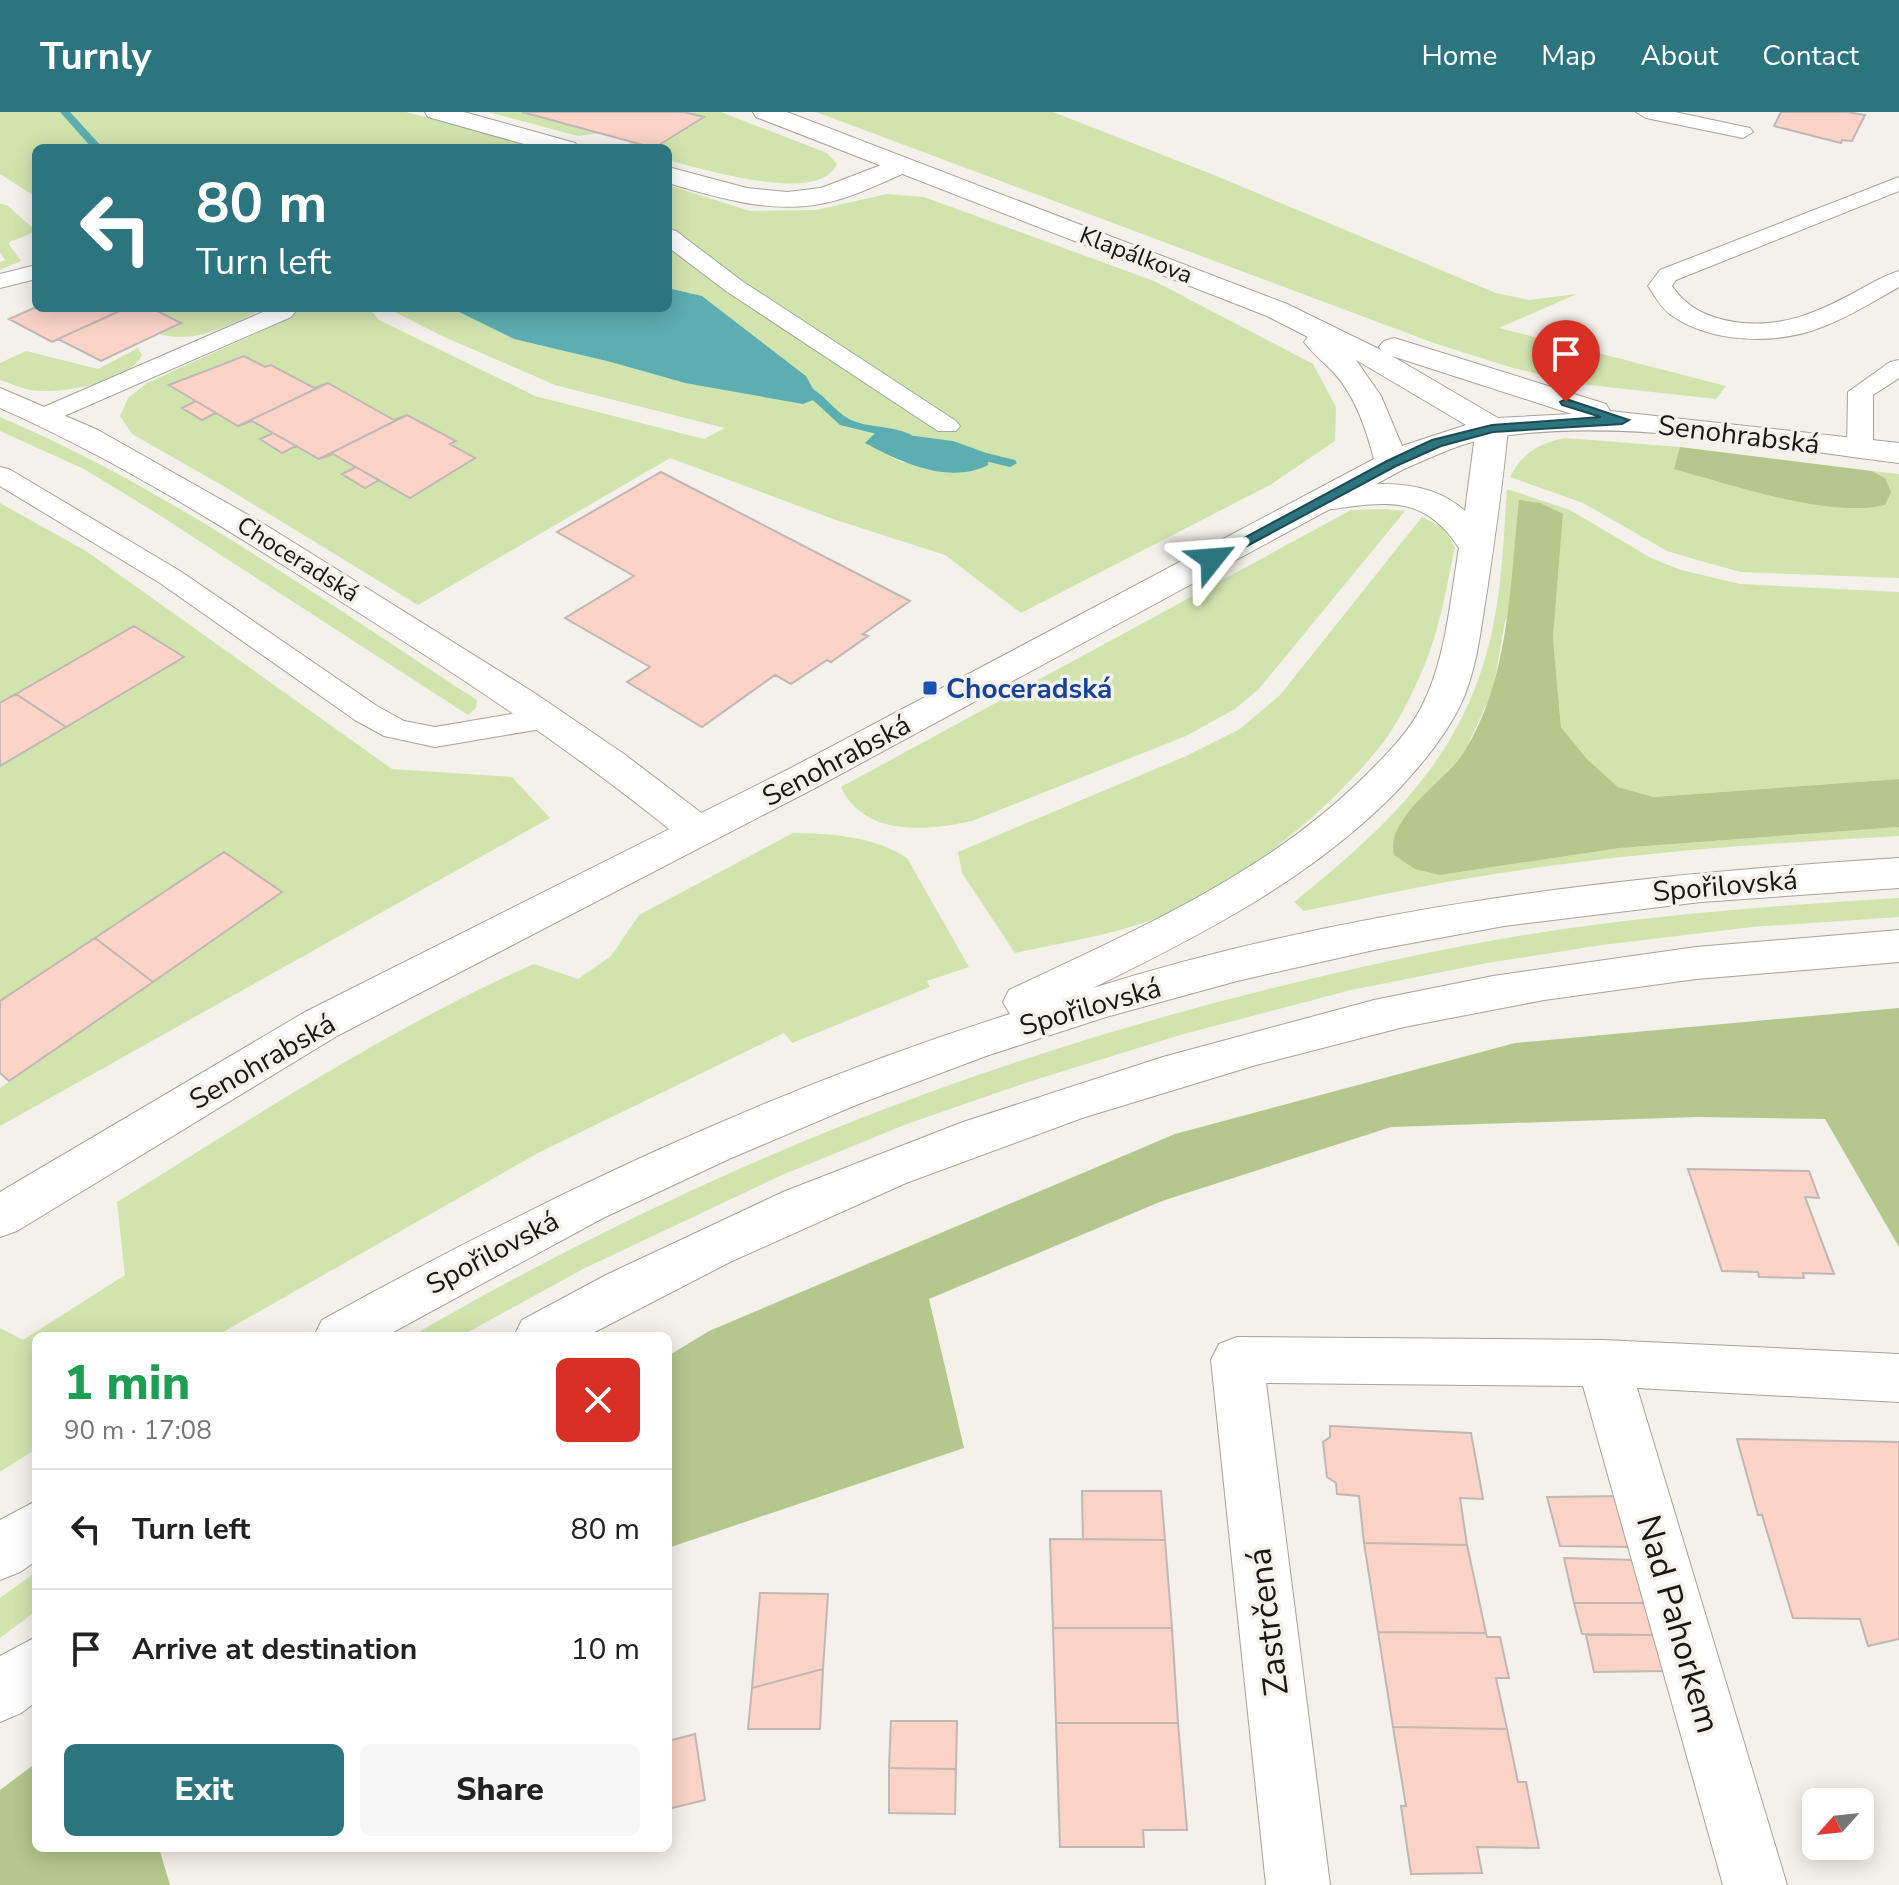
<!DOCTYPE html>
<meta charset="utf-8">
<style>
:root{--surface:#fff;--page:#f6f6f6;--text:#222;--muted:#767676;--line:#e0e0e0;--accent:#2c747e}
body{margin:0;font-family:"Nunito Sans",sans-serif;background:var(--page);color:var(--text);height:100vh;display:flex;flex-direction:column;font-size:30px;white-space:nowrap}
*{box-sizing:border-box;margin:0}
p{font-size:26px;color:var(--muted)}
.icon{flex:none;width:44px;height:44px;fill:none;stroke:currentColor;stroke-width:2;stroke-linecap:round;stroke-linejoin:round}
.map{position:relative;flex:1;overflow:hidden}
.drawer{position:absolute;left:32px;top:1220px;width:640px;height:520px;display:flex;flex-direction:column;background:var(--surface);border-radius:12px;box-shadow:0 4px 20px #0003}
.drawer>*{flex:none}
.hud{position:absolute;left:32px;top:32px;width:640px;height:168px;border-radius:12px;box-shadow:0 4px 20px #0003;background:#2c747e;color:#fff;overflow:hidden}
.needle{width:52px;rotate:243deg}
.fabs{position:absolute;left:1802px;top:1676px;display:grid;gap:16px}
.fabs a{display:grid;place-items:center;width:72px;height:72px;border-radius:12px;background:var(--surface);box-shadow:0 4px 20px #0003;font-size:40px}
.pin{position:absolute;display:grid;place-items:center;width:68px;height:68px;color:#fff;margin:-82px -34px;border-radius:50% 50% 50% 0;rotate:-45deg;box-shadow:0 0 8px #0007}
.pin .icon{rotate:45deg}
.me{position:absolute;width:88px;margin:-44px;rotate:62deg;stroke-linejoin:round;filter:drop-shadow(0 0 6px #0008)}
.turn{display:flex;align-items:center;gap:28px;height:168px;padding:0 32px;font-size:36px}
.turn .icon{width:104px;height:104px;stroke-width:2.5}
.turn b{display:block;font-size:56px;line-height:68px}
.round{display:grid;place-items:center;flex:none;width:84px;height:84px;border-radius:12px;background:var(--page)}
.headline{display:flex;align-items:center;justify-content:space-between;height:136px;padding:0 32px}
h1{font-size:48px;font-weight:800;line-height:60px;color:#1e9e55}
.action{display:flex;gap:16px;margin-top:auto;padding:16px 32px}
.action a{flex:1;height:92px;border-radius:12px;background:var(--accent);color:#fff;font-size:32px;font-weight:800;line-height:92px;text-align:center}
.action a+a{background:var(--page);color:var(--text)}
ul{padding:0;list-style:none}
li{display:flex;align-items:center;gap:24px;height:120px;padding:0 32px;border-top:2px solid var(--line)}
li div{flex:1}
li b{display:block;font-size:30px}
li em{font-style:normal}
header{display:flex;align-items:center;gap:48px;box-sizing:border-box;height:112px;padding:0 40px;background:var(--accent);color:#fff}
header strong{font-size:38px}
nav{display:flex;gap:44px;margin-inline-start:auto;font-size:28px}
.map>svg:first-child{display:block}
.green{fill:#d1e4ae;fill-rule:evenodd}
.forest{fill:#b4c78d}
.water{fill:#5caeb0}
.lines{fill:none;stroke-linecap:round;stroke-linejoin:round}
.stream{fill:#5caeb0;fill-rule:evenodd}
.building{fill:#fbd3c7;stroke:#c1b7b4;stroke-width:2}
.lane-casing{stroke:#a5a39b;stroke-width:2}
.street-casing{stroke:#a5a39b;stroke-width:2}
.secondary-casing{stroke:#a5a39b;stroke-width:2}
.highway-casing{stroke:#a5a39b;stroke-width:2}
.lane{fill:#fff;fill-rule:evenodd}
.street{fill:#fff;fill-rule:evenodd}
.secondary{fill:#fff;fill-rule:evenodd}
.highway{fill:#fff;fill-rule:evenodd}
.route{fill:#2c747e;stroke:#1d4b52;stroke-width:2}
.transit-dot{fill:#1a4fb4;stroke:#f3f1e9;stroke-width:3}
.labels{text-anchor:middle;stroke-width:7;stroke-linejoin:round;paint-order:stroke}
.far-street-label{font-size:24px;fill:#181715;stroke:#f3f1e9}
.street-label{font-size:28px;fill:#181715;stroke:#f3f1e9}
.transit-label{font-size:28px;font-weight:bold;fill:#164399;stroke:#f3f1e9;text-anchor:start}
.near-street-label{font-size:34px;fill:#181715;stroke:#f3f1e9}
</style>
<header>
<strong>Turnly</strong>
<nav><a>Home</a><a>Map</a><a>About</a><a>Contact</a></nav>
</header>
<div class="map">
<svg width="1899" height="1773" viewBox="0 0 1899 1773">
<rect width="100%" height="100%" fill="#f3f1e9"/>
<path class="green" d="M0,0H406L541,36H36V85L0,62Z
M488,0H522L601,21L578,24Z
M684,0H721L827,41L837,52C819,94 700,56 668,48V36H635L625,33L702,5Z
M816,0H1053L1214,63L1496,181L1529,188L1577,182L1499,216L1558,231L1572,225L1598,241L1726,274L1716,287L1580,272L1513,256L1434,231Z
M668,73L750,99L816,98L887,82L924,85L1154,169L1313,252L1336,295L1335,329L1270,373L1021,501L945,443L836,408L670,346L418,493L225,375L132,322L120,304L128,286L147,271L292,205L276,196H369L379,208L535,284L704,327L725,316L555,273L442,224L387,196H451L514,227L612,250L685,271L806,264L702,184L668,176ZM244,244L265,255L271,253L314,276L327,271L394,308L407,302L455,328L450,332L474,346L410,385L379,368L365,376L342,363L356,355L333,342L320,348L296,334L282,341L260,328L273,321L252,309L239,314L216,301L202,308L182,296L196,289L170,273ZM878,319L953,329L903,351L866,331Z
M0,92L7,93L36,119L8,131L21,149L0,158V150L5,148L0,140Z
M151,196H265C230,212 198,233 158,222L180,210Z
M138,236L142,243C129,271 58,283 30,278C20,276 10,271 0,268V251L26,239L98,257Z
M0,305C170,377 322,488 477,588L476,596L468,603L156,401L84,357L0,319Z
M1566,326L1680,335L1675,357C1729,372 1832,407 1885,393V366L1872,359L1899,362V466L1741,460L1697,448L1667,439L1583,391L1510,365C1523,340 1539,331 1566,326Z
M1507,377L1570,398L1651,446L1681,458L1740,472L1899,480V667L1652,685L1618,675L1587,647L1561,615L1553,526L1563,402L1505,509L1493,578L1464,641L1400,711L1440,763L1620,736L1899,715V724C1754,732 1608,742 1464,767C1411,776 1357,788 1304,799L1294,790C1396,708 1474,634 1496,498C1503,458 1504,417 1507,377Z
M0,391L86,439L392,657L512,665L550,706L0,1014V976L282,780L223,740L0,889V654L145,520L134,515L0,591Z
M1386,397L1405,399L1258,578L1235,597L1186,624L972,709C927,719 864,725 841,675L1351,398Z
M1422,405L1442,415L1455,435C1447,472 1441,511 1427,547C1416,574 1402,604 1385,628C1335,694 1248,764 1173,799C1126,821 1065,830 1015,841L962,761L958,740L1184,645L1240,617L1280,583Z
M793,721C829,721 877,725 907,746L969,855L927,869L930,875L792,931L784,921L538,1041L216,1224H36V1337L0,1360V1216L23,1228L125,1163L117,1090C253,1006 387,917 534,852L578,867L611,844L639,803Z
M1899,786V805L1752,815L1602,833L1487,851L1351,878L1180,923L1025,971L907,1012L782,1063L583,1157L461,1224H412C685,1065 963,953 1269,877C1376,851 1484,827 1593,813C1695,800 1797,792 1899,786Z
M36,1460V1499L0,1526V1486Z"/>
<path class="forest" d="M1680,335L1872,359L1885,366L1891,380L1885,393C1832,407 1728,372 1674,357Z
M1519,388L1540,391L1563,402L1553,526L1561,615L1587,647L1618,675L1653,685L1899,667V715L1620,736L1440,763L1415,757L1394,743C1385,705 1445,670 1464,640C1510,567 1510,471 1519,388Z
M1899,896V1135L1825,1007L1697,1005L1391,1015L1162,1089L929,1187L964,1336L668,1436V1244L709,1219L1175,1022L1515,931Z
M36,1651V1736H159L170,1773H0V1678Z"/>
<path class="water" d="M668,176L702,184L806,264L818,286L803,292L685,271L611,250L514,227L451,196H668Z
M877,319L953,329L989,342L988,353C949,373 900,350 865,331Z"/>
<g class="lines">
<path class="stream" d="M60,0H70L103,36H92Z
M794,272C818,270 831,298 851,308C871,317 899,313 916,326L910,330L840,313L814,289L794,278Z
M966,336L1015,348L1017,351L1010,355L961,343L959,340Z"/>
</g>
<path class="building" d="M522,0H684L704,5L654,36Z
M1781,0H1848L1865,3L1852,29L1842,28L1841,31L1774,14Z
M36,195V196H126L52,230L9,207Z
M126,196H151L181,211L101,249L58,227Z
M244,244L265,255L271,253L314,276L328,271L238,314L169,273Z
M328,271L394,308L407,303L319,347L252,309L238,314Z
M196,289L216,301L202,308L182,296Z
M407,303L456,329L450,332L475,346L410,386L333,342L319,347Z
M273,321L296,334L282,341L260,327Z
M356,355L379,368L365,376L342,362Z
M661,360L910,489L863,522L868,524L831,550L827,548L791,572L775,563L702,615L627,570L650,555L565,506L634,464L557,420Z
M134,514L184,545L66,615L16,582Z
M16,582L66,615L0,654V591Z
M224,740L282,780L153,870L95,826Z
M95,826L153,870L9,969L0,961V889Z
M1688,1057L1809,1059L1819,1086L1805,1085L1834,1162L1803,1161L1804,1166L1759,1165L1758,1160L1722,1159Z
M1330,1314L1471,1321L1483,1387L1460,1386L1467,1433L1364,1431L1359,1384L1337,1382L1336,1371L1327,1365L1323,1330L1330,1325Z
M1737,1327L1899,1330V1527L1868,1534L1860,1507L1793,1506L1762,1403H1758Z
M1082,1379H1161L1165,1428L1083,1427Z
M1620,1384L1633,1435L1560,1434L1547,1385Z
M1050,1427L1165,1428L1172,1516H1053Z
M1364,1431L1467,1433L1486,1521L1378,1520Z
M1564,1446L1636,1448L1648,1491H1574Z
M760,1481L828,1482L823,1557L752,1576Z
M1574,1491H1648L1656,1523L1582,1522Z
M1053,1516H1172L1178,1611H1056Z
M1378,1520L1486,1521L1487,1525H1500L1509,1566H1496L1507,1617L1393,1615Z
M1586,1523H1656L1665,1559L1594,1560Z
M823,1557L820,1617H748L752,1576Z
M891,1609H957L956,1657L889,1656Z
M1056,1611H1178L1187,1718H1143L1144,1735H1060Z
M1393,1615L1507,1617L1518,1670H1526L1539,1736L1477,1735L1482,1761L1411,1762L1401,1694H1406Z
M695,1622L705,1688L668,1697V1629Z
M889,1656L956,1657L955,1702L889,1701Z"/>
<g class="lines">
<defs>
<path id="lane" d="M1636,0H1675L1750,16L1753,20L1743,26L1646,6Z
M1899,65V79L1676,168L1672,174C1687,196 1708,206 1735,210C1782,217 1819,200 1859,178C1872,171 1885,163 1899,159V175C1874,189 1849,205 1822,215C1777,233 1712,232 1671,203C1661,196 1655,184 1648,174L1660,158Z
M668,117L676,119L742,169L956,309L960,314L956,319H938L726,179L668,135Z
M36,153V167L0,176V162Z
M272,196H292L295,200L291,205L55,308H37L33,303L37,298Z
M1899,248V266L1873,283V337L1869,343H1851L1847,337L1848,280L1890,250Z
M0,355L9,357L180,459L377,594L404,609L435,615L547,596L558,599L562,606L558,613L547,616L435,635L384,624L355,608L160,471L0,374Z"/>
<path id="street" d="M425,0H464L575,31L579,36H538L428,5Z
M902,45L911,48L915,53L911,58C886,69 862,81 837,88C779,105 723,87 668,71V55L747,76L787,80L821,76Z
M0,276L98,318L264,412L533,580L624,642L712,709L718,719L712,729L698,733L684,729C568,634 443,553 316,474C214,409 111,345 0,296Z
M1237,1225L1603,1228L1899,1242V1290L1637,1276L1787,1773H1723L1583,1274L1266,1271L1330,1773H1266L1211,1248L1219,1232Z"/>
<path id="secondary" d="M753,0H787L1287,192L1381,238L1379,235L1384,229L1394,226L1404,229L1606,292L1610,299L1899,331V351C1766,335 1628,305 1494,325C1462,330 1432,345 1402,358L817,675L337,924L17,1119L0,1125V1080L305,900L789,657L1374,347C1366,317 1356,286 1335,262C1325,251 1313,242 1304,230L1308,225L1267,204L756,5ZM1392,244L1572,302L1498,306ZM1356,248L1363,252L1466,313L1402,334L1381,284Z"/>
<path id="highway" d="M1492,307L1503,309L1508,316C1503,371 1495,425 1487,479C1481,514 1478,551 1464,585C1449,620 1423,651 1397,679C1311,767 1203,822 1093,876C1354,794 1627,763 1899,746V776L1701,790L1504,814L1374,838L1237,869L1106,905L986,944L856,993L729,1047L603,1106L386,1224H314L322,1208C543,1086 769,978 1010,902L1003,890L1009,878C1136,818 1267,762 1367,662C1387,642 1408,621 1421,596C1446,548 1450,489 1459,436C1429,390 1398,388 1347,395C1334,397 1323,399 1309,396L1305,389L1309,382C1358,370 1425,362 1465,399L1476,316L1481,309Z
M1899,818V850L1696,867L1544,888L1404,915L1256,953L1082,1006L906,1071L730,1150L587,1224H514L522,1208L608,1162L783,1080L963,1010L1163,945L1374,888L1493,864L1696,835Z
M36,1389V1449L20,1460L0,1468V1408Z
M36,1525V1590L21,1601L0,1610V1544Z"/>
</defs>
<use href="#lane" class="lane-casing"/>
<use href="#street" class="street-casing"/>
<use href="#secondary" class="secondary-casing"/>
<use href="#highway" class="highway-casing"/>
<use href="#lane" class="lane"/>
<use href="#street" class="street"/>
<use href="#secondary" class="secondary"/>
<use href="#highway" class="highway"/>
</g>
<path class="route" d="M1566,287L1629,308L1622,312L1493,320L1441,334L1396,354L1217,450L1212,452L1205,447L1387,349L1432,328L1492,313L1601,305L1562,293L1560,290Z"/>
<rect class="transit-dot" x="922" y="568" width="16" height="16" rx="4"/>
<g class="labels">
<g class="far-street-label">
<text transform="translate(1136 143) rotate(21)" y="8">Klapálkova</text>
<text transform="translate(298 447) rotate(32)" y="8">Choceradská</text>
</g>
<g class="street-label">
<text transform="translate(1739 322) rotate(7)" y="10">Senohrabská</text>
<text transform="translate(836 648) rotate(-28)" y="10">Senohrabská</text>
<text transform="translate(1725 773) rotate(-5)" y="10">Spořilovská</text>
<text transform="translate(1090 894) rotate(-16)" y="10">Spořilovská</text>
<text transform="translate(262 949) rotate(-30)" y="10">Senohrabská</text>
<text transform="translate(492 1140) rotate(-28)" y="10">Spořilovská</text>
</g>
<g class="transit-label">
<text x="946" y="586">Choceradská</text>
</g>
<g class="near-street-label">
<text transform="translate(1267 1510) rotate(-97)" y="12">Zastrčená</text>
<text transform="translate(1679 1512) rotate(74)" y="12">Nad Pahorkem</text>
</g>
</g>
</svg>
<div class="fabs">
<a><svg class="needle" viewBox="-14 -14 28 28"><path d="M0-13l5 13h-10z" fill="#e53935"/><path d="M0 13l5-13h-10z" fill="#767676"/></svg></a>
</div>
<div class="pin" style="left:1566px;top:290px;background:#d93025"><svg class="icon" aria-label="arrive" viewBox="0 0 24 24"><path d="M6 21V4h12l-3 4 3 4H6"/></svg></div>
<svg class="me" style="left:1212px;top:447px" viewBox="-20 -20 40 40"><path d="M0-17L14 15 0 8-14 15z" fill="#2c747e" stroke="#fff" stroke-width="4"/></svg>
<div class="hud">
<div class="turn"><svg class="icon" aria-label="left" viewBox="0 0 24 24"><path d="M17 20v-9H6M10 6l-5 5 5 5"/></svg><div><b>80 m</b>Turn left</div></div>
</div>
<section class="drawer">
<div class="headline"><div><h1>1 min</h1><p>90 m · 17:08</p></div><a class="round" style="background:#d93025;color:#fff"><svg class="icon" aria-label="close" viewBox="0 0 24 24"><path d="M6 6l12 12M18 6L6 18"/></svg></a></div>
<ul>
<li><svg class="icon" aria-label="left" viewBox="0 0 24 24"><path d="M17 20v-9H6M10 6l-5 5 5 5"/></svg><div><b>Turn left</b></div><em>80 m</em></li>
<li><svg class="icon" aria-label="arrive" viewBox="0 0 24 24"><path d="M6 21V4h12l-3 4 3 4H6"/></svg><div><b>Arrive at destination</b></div><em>10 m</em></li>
</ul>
<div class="action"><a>Exit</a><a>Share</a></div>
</section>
</div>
